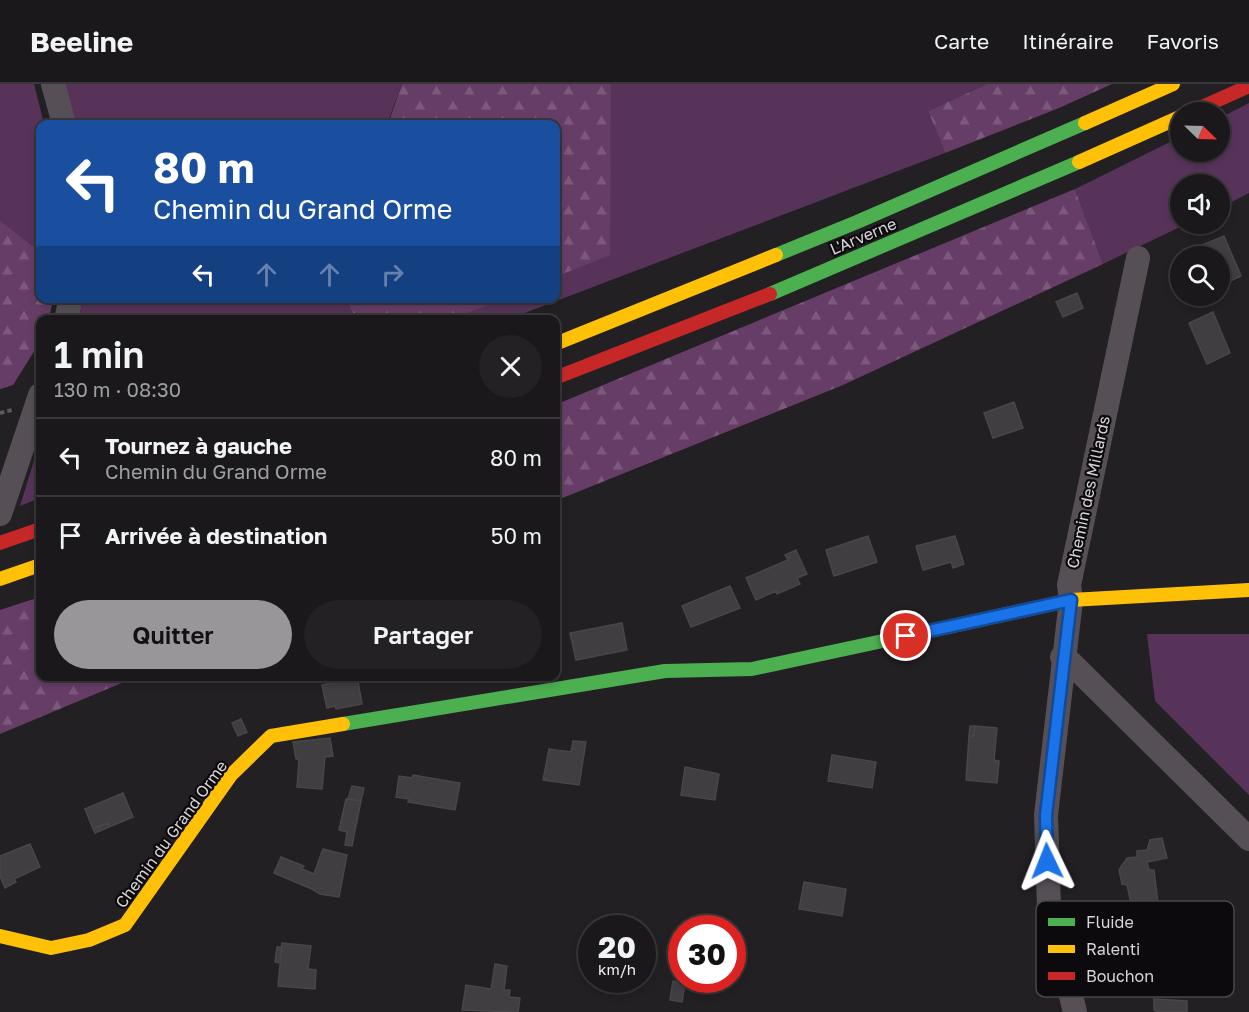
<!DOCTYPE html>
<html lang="fr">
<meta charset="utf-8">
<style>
:root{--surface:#1a181a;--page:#232123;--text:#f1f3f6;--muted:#9fa0a2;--line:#383739;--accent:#999699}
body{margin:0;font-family:"Golos Text",sans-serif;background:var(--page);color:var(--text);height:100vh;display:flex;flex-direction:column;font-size:22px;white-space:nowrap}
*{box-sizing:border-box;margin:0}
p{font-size:20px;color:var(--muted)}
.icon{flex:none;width:33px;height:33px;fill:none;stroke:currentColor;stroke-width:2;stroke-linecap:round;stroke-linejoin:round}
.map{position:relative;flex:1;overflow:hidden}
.details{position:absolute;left:36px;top:231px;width:524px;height:366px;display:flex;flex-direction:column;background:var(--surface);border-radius:12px;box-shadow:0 3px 9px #0003,0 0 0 2px var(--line)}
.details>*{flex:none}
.guide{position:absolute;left:36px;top:36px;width:524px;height:183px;border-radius:12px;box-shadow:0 3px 9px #0003,0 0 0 2px var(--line);background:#1a4fa0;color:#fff;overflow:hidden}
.needle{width:39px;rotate:113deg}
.fabs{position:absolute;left:1170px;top:18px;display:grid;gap:12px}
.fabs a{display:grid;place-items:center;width:60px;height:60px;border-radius:50%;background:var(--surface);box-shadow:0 3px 9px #0003,0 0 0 2px var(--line);font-size:30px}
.speed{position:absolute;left:578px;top:831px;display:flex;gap:12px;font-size:30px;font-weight:700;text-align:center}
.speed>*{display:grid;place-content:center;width:78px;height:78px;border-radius:50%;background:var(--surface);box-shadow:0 3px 9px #0003,0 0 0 2px var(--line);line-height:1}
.speed small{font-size:15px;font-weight:400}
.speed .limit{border:9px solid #d22;background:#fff;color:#111}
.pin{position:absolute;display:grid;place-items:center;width:51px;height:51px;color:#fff;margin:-26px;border:3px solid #fff;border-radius:50%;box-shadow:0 2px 6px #0007}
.me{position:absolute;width:66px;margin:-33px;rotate:358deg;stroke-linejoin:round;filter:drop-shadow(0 0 4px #0008)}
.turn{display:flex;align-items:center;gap:21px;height:126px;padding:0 18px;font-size:27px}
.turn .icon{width:78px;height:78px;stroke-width:2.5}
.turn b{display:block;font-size:42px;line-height:51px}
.lanes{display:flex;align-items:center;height:57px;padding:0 18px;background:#0003;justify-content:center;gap:30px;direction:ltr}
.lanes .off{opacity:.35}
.round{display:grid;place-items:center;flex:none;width:63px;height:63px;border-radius:32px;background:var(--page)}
.headline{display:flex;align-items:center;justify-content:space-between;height:102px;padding:0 18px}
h1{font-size:36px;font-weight:600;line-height:45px}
.cta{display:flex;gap:12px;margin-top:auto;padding:12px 18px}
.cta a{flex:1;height:69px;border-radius:36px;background:var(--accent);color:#111;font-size:24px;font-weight:600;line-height:69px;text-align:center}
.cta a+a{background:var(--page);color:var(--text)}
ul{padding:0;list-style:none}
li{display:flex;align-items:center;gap:18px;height:78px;padding:0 18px;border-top:2px solid var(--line)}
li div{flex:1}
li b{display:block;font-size:22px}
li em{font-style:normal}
header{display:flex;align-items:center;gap:36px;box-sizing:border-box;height:84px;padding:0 30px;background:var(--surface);border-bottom:2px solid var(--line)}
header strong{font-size:28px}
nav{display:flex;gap:33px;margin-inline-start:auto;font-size:21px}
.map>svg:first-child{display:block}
.green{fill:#573359}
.forest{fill:url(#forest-firs)}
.building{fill:#403e40;stroke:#484648;stroke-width:1.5}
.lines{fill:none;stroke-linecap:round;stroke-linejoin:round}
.path{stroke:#5d595d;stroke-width:4;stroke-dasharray:4.5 3;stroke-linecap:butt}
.street{stroke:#565056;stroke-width:24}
.fast{stroke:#4caf50;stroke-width:14}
.slow{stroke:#ffc107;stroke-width:14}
.jam{stroke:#c62828;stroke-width:14}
.route-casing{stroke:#114b97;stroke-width:15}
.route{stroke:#1a73e8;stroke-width:10}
.labels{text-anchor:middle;stroke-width:4.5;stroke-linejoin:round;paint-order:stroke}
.street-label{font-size:16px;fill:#d8d5d8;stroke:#0c0a0c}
.key{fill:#0c0a0c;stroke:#494749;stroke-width:1.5}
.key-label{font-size:16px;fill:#d8d5d8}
</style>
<header>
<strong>Beeline</strong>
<nav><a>Carte</a><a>Itinéraire</a><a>Favoris</a></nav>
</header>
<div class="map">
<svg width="1249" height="928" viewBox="0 0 1249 928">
<defs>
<pattern id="forest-firs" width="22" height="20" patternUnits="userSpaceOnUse" patternTransform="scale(1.5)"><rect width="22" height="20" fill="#663d67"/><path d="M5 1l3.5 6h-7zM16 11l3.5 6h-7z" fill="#7b587c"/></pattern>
</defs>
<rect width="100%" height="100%" fill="#232023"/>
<path class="green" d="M0,0H34L44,40H40V168L0,136Z
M59,0H402L387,40H67Z
M611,0H987L928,27L945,69L509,235L448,236L496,215L555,214V189L609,165Z
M1249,19V109L1220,124V100H1180V140H1186L1103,180L1075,105L1180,53V68H1220V34Z
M84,214L345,215L356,235L78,236Z
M40,357V414L20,422Z
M1147,550H1249V711L1155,617Z"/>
<path class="forest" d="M402,0H611L610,171L555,193V40H388Z
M987,0H1112L1059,24L945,69L928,27Z
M1075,105L1103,180L843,301L555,417V321Z
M0,136L40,168V214L53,215L49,235L40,236V258L13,301L0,305Z
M345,215H503L452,235H356Z
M40,513V592L136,593L0,650V526Z"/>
<path class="building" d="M1224,152L1241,192L1220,202V172H1205L1200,162Z
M1077,209L1083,224L1063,233L1056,218Z
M1213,228L1230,269L1207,280L1189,239Z
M1014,318L1023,344L993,354L984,329Z
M868,452L877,478L834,492L826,466Z
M955,452L964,480L953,484L951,478L923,486L916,462Z
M796,466L807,490L797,494L800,500L777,510L776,507L756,516L746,494L788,476L785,471Z
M730,502L740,524L691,543L682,522Z
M622,539L627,566L576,576L570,549Z
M334,592H357L362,620L336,625L335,622L327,624L322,601L330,599L329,594Z
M241,635L247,648L238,652L232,639Z
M970,642H975L974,652H969Z
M975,642L997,644L994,676L999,677L997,699L966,696L969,652H974Z
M330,654L333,672L325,673L322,705L297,703L299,676L296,675L293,658Z
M573,657L586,658L579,701L543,696L549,665L571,668Z
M832,671L876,678L872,704L828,697Z
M685,683L719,690L715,716L681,711Z
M413,691L460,699L455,726L408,718L409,715L396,713L399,692L412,694Z
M352,702L364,704L361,717L348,715Z
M123,709L133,733L109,743L108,739L93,745L85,725Z
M346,715L361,717L352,762L345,761L347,748L339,746Z
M108,739L109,743L95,749L93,745Z
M1162,754L1167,774L1147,778L1149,786H1154L1158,819L1132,824L1127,801L1122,800L1119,786L1127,774L1137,773V767L1147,766L1150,756Z
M30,760L40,783L14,795L16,798L5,804L0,792V772Z
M323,765L347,771L339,813L320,810L312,805L274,789L281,773L304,782L302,785L314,790Z
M804,798L846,805L842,832L799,825Z
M282,859L311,862L308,885L316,886L315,905L278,902Z
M277,863H282L280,879L275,878Z
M495,880L507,882L504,906H510L509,913L520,914L518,928L462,926L466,901L491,905Z
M673,897L685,899L682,918L670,916Z
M1154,915L1187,917V928H1158L1154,926Z"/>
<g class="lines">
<path class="path" d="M0,329L12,326"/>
<path class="street" d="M53,0L64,40
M66,236L71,214
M0,430L40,311
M1062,573L1071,579L1249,755
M1075,928L1049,823L1046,731L1071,516L1069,501L1138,174"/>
<path class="fast" d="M776,171L857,138L1085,39
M770,210L1079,78
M343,640L665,587L752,585L934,546"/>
<path class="slow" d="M1085,39L1173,0
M1079,78L1180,33
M555,260L776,171
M0,495L40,481
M934,546L1071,516L1249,506
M0,852L51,864L89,856L125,841L231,691L271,652L343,640"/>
<path class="jam" d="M1191,28L1249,2
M555,294L770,210
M0,459L40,445"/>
</g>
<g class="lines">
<defs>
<path id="route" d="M906,552L1071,516L1046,731L1047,777"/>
</defs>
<use href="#route" class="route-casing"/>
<use href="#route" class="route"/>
</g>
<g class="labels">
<g class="street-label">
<text transform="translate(863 152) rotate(-23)" y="6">L'Arverne</text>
<text transform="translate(1088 408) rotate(-78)" y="6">Chemin des Millards</text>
<text transform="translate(171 750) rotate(-54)" y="6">Chemin du Grand Orme</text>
</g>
</g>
<rect x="1036" y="817" width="198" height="96" rx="9" class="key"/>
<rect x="1048" y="834" width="27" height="8" fill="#4caf50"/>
<rect x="1048" y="861" width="27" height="8" fill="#ffc107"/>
<rect x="1048" y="888" width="27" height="8" fill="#c62828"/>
<g class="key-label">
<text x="1086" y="844">Fluide</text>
<text x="1086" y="871">Ralenti</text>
<text x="1086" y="898">Bouchon</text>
</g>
</svg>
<div class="fabs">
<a><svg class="needle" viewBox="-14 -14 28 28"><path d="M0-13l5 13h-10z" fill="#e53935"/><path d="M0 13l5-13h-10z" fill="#9fa0a2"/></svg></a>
<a><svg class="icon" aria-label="sound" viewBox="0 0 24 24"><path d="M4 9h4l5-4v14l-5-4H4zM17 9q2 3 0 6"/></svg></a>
<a><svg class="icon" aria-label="search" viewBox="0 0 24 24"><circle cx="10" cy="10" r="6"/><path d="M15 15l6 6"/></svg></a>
</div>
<div class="speed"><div>20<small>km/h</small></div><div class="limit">30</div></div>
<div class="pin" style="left:906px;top:552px;background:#d93025"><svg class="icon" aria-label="arrive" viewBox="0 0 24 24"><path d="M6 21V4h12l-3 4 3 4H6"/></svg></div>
<svg class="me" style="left:1047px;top:777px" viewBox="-20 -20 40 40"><path d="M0-17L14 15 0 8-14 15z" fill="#1a73e8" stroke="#fff" stroke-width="4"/></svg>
<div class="guide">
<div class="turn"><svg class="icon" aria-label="left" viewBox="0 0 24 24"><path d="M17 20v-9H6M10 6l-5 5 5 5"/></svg><div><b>80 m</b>Chemin du Grand Orme</div></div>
<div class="lanes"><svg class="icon" aria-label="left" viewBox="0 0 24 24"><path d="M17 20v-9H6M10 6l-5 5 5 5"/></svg><svg class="icon off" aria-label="ahead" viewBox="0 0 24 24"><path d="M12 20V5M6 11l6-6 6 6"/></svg><svg class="icon off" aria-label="ahead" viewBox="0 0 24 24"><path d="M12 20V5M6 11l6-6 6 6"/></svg><svg class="icon off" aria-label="right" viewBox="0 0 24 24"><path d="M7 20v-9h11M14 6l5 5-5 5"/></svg></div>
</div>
<section class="details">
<div class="headline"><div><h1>1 min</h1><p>130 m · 08:30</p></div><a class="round"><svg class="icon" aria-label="close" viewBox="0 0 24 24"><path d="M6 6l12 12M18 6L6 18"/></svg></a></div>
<ul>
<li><svg class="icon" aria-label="left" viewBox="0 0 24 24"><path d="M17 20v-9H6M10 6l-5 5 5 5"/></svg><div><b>Tournez à gauche</b><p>Chemin du Grand Orme</p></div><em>80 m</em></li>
<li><svg class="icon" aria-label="arrive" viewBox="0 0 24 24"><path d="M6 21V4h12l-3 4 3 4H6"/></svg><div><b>Arrivée à destination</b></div><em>50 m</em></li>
</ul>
<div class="cta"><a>Quitter</a><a>Partager</a></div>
</section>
</div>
